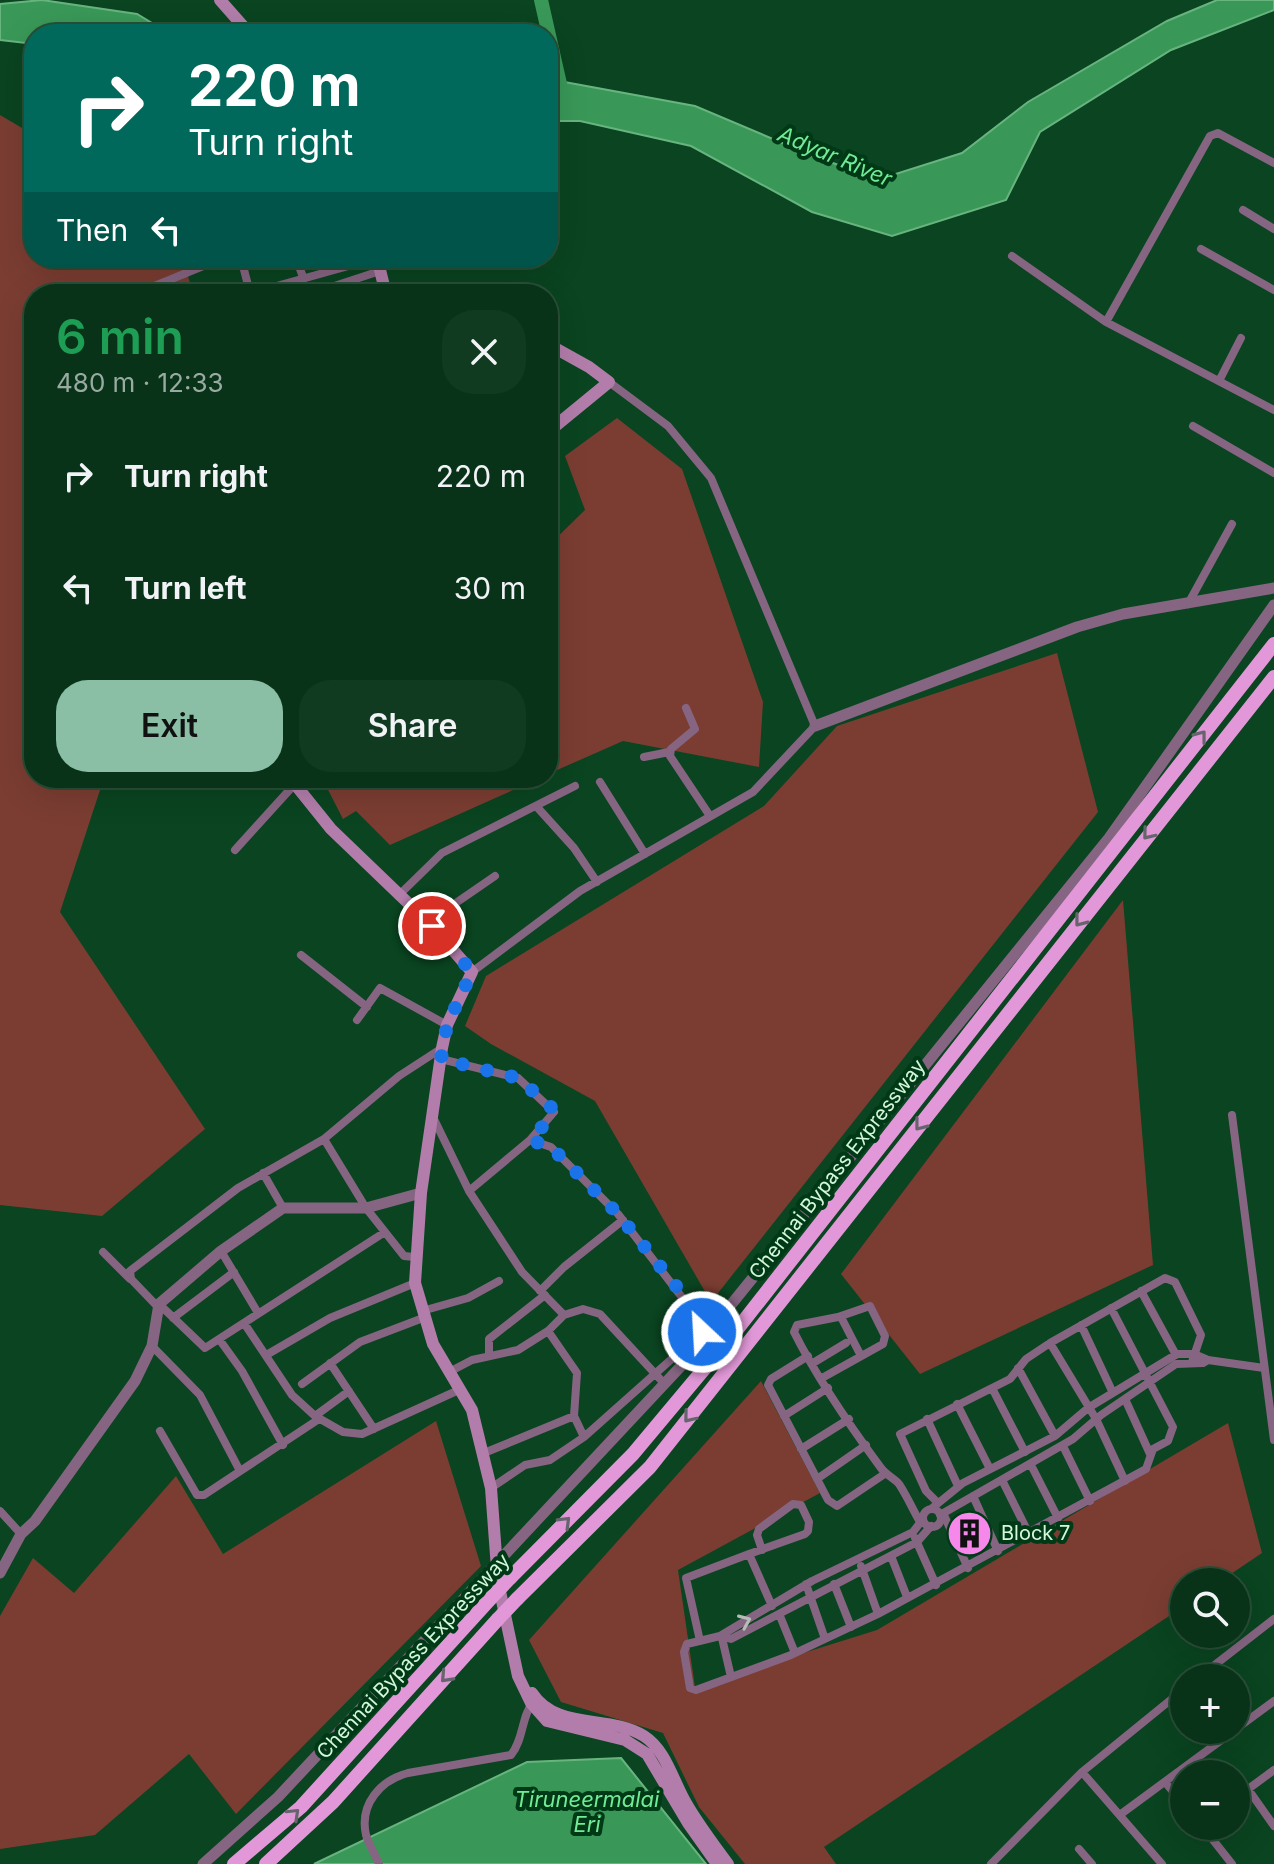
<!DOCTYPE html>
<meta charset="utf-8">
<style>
:root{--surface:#083318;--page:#113b21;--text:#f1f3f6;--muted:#98aaa2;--line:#294e37;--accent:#8abfa5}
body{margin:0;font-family:Inter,sans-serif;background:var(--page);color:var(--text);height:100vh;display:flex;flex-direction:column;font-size:30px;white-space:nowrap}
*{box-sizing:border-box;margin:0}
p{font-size:26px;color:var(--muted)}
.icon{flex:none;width:44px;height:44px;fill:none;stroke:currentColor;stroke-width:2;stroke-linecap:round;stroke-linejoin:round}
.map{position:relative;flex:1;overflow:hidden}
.drawer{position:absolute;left:24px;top:284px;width:534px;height:504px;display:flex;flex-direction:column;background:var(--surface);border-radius:32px;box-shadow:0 8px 32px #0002,0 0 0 2px var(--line)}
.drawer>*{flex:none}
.hud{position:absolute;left:24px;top:24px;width:534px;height:244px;border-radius:32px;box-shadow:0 8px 32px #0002,0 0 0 2px var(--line);background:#00695c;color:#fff;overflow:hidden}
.tools{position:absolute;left:1170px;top:1568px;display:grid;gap:16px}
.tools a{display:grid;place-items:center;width:80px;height:80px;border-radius:50%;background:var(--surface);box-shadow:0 8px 32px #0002,0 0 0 2px var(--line);font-size:40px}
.pin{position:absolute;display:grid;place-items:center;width:68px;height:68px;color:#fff;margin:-34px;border:4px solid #fff;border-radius:50%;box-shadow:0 2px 8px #0007}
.me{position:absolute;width:88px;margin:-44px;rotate:335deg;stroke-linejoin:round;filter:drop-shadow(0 0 6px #0008)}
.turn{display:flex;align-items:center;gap:28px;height:168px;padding:0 32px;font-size:36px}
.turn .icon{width:104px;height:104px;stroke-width:2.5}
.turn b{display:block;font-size:56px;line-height:68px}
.then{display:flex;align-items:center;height:76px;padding:0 32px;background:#0003;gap:16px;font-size:30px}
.round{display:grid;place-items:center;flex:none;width:84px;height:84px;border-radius:32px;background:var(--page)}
.summary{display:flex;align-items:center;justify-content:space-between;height:136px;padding:0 32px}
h1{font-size:48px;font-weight:600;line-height:60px;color:#1e9e55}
.cta{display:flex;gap:16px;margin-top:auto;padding:16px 32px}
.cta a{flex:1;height:92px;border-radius:32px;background:var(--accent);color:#111;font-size:32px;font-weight:600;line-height:92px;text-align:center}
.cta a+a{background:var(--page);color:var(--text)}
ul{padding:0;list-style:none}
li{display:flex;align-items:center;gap:24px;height:112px;padding:0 32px}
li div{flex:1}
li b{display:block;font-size:30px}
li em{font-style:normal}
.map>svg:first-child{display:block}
.green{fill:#7b3d32}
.water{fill:#399858;stroke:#68b47f;stroke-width:2}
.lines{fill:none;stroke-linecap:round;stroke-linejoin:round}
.river{stroke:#399858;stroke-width:14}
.minor{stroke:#866582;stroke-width:8}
.tertiary{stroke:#866582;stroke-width:11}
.secondary{stroke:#b27daa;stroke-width:12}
.trunk{stroke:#e298d8;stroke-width:14}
.trunk-bridge{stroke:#e298d8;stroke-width:14}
.oneway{stroke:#66646d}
.oneway2{stroke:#b5bdb7}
.route{stroke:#1a73e8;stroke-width:14;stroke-dasharray:0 25.2}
.labels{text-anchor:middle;stroke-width:8;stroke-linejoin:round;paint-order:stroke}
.street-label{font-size:20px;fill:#d4f7db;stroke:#003916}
.poi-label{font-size:20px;fill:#d4f7db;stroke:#003916;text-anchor:start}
.water-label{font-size:22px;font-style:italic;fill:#72eb96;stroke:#003916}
</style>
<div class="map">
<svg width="1274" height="1864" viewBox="0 0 1274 1864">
<rect width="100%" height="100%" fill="#0a4420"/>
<path class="green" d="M0,115L34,135V258H183L193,294H34V778H104L60,912L205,1129L102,1216L0,1205Z
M617,418L682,469L763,702L759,767L623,741L548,774V546L585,510L565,456Z
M1057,653L1098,812L711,1302L595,1101L491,1044L465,1026L486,976L764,806L837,726Z
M322,778H540L390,845L356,811L343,819Z
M1123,900L1153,1265L920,1374L841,1274Z
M761,1381L820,1493L678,1570L695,1687L877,1630L1228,1423L1262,1553L1219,1582H1184V1606L824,1847L836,1864H745L699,1807L663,1733L561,1702L529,1640Z
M436,1421L481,1566L236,1814L189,1754L95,1835L0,1849V1616L33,1558L74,1593L176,1476L223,1554Z"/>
<path class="water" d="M42,0L137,14L170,34H34V44L0,40V4Z
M1217,0H1274V10L1171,50L1040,132L1006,200L892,236L812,212L691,146L580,121H548V79L695,106L818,158L880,179L962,153L1028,102L1167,21Z
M621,1758L706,1864H314L527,1762Z"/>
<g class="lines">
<path class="river" d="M541,0L563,97"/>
<path class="minor" d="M1243,210L1274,229
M1201,249L1274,290
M1012,256L1106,322L1274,410
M241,258L250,293
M296,258L303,277
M149,294L152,287L213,262
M248,294L377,258
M310,294L380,271
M1106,322L1210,136L1218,133L1274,163
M1219,381L1241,338
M1193,426L1274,473
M1188,604L1232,524
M686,708L695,729L671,749L670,756L710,816
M644,757L669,752
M600,782L645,854
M537,807L574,848L597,882
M235,850L293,786
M398,896L442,853L575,786
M432,926L450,907L495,876
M301,955L367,1007
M472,972L580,891L753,792L815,726L711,478L668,426L609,382
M357,1020L380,988L447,1025
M441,1059L518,1078L554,1112L530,1140L469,1191
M432,1115L469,1191L522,1272L564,1315
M1232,1115L1274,1440
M324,1139L366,1208L404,1256L415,1257
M263,1173L283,1208
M221,1251L258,1313
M103,1252L130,1279
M540,1291L564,1267L623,1220
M1141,1291L1176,1355
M159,1304L205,1348L385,1232
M157,1306L131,1279L130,1271L238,1188L324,1139L399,1076L442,1048
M422,1311L468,1298L499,1281
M841,1317L861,1356
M173,1318L234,1272
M244,1323L292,1395L315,1416
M1081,1325L1113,1393
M548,1331L577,1373L574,1416L584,1437
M219,1339L242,1371L283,1445
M1050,1343L1096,1419L1125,1481
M152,1346L200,1395L240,1471
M268,1354L330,1318L415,1283
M489,1355V1339L545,1295
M808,1356L771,1379L768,1385L828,1500L837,1506L886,1473
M330,1363L374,1429
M813,1363L846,1343
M1018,1368L1055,1436
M451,1371L472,1360L518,1350L548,1331L564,1315L583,1309L600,1314L660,1379
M822,1378L883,1344L885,1336L870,1306L838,1317L797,1325L794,1332C817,1378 850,1426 881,1468C886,1475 894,1478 899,1484C907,1496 913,1510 920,1522
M302,1384L360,1342L423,1318
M992,1388L1025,1452
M349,1391L315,1416L343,1432L362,1434L461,1389
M1125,1399L1150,1454
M957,1404L990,1469
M784,1416L828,1388
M927,1419L958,1486
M160,1431L197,1495H204L319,1419
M1063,1446L1090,1501
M801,1449L849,1419
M484,1453L574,1416
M1031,1465L1058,1518
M817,1479L866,1445
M1002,1480L1029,1534
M491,1488L525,1465L550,1460L584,1437L702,1332L704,1326L618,1214L551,1147L530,1140
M973,1496L998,1551
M938,1503L926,1491L900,1434L1010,1379L1026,1359L1050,1343L1165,1278L1175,1282L1201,1335L1192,1362
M931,1509L963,1483L1055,1436L1088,1408L1177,1354H1194L1208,1360L1264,1368
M923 1518a9 9 0 1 1 18 0a9 9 0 1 1-18 0Z
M0,1511L21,1534
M943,1513L968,1568
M940,1515L1073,1439L1101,1415L1176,1364L1203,1363L1208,1360
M923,1519L913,1532L812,1581L720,1636L731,1639L917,1542L931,1526
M915,1538L936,1585
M762,1550L757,1535L759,1529L793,1504L801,1505L809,1522L808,1531L805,1534L749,1554L772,1606
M891,1556L907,1597
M861,1566L878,1614
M806,1584L825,1639
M834,1584L851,1627
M780,1616L795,1653
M720,1636L687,1644L684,1652L690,1688L696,1690L791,1655L878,1614L1146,1469L1153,1449L1168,1441L1173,1427L1111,1308
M722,1638L731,1677
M700,1641L686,1578L749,1554
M1198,1678L1274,1619
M1236,1729L1274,1701
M1082,1772L1162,1864
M1165,1782L1184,1805
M1248,1789L1274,1826
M1236,1798L1274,1770
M1121,1814L1235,1730
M1202,1826L1232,1864
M1079,1849L1092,1864
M379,1864C375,1854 369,1845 366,1835C359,1804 381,1780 408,1773L511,1755C524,1739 521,1717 533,1702
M991,1864L1082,1772L1184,1689"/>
<path class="tertiary" d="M815,726L1077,627L1123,614L1274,588
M0,1573L21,1534L35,1521L135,1381L152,1346L159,1304L221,1251L283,1208H366L421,1193
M203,1864L278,1797L683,1364L1109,838L1274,605"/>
<path class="secondary" d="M220,0L250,34
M377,258L386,294
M548,349L553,347L589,367L609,382L548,432
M290,778L331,829L432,926L472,972L447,1025L442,1048L421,1193L415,1283L433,1344L472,1410L491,1488L498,1582L518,1676L531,1703L547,1721L625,1740L647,1754L688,1823L717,1864
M532,1693C557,1731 608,1714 644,1736C666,1750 673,1781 686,1803C698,1824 713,1844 728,1864"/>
<path class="trunk" d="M510,1578L633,1454L735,1332L1274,644
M517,1599L650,1467L1274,677
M234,1864L301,1807L491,1598
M266,1864L333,1802L498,1619"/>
<path class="trunk-bridge" d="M491,1598L510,1578
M498,1619L517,1599"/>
</g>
<defs><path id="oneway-chevron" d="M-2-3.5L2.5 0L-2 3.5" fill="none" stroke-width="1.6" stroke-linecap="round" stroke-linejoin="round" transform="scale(2)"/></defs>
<g class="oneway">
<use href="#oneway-chevron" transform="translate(1201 736) rotate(-52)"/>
<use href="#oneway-chevron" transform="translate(1148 834) rotate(129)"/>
<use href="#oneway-chevron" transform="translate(1080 921) rotate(128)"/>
<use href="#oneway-chevron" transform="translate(920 1125) rotate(128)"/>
<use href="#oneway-chevron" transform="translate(689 1417) rotate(129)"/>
<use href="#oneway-chevron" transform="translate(565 1522) rotate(-45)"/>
<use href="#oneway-chevron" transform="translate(446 1677) rotate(133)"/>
<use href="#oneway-chevron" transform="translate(294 1814) rotate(-44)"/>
</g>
<use class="oneway2" href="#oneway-chevron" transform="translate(745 1621) rotate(-23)"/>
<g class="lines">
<path class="route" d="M432,926L472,972L447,1025L441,1059L518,1078L552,1108L553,1115L530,1140L551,1147L618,1214L701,1317L702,1332"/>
</g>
<defs>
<symbol id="building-disc" viewBox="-11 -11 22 22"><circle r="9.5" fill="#f788eb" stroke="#003916"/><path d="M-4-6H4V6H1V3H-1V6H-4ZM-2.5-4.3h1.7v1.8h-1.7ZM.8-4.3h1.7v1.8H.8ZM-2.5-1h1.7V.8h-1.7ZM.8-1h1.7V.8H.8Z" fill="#111"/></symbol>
</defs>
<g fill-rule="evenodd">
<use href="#building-disc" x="944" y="1508" width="51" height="51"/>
</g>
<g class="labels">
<g class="street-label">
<text transform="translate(837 1169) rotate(-52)" y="7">Chennai Bypass Expressway</text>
<text transform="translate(413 1656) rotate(-47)" y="7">Chennai Bypass Expressway</text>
</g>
<g class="poi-label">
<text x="1001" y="1540">Block 7</text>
</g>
<g class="water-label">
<text transform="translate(835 156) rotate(23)" y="8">Adyar River</text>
<text x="587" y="1807">Tiruneermalai<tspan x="587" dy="25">Eri</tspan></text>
</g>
</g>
</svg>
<div class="tools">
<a><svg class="icon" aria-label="search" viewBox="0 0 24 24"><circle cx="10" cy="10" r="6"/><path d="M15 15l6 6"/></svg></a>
<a>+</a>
<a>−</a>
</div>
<div class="pin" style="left:432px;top:926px;background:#d93025"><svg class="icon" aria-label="arrive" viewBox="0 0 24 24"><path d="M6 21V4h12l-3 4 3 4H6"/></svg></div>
<svg class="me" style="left:702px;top:1332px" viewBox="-20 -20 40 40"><circle r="17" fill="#1a73e8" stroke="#fff" stroke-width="3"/><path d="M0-11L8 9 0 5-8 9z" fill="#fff"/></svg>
<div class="hud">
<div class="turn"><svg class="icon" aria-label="right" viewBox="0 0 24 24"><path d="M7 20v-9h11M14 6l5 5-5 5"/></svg><div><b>220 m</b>Turn right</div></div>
<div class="then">Then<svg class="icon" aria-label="left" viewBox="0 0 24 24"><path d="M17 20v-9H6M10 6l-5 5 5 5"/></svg></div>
</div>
<section class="drawer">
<div class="summary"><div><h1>6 min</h1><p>480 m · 12:33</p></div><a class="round"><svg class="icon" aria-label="close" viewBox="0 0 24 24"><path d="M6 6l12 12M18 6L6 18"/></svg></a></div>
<ul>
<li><svg class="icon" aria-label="right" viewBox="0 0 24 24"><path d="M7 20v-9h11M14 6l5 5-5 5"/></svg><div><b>Turn right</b></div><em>220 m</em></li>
<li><svg class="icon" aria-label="left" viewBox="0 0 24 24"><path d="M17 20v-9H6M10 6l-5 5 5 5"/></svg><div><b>Turn left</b></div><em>30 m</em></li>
</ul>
<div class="cta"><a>Exit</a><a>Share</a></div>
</section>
</div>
